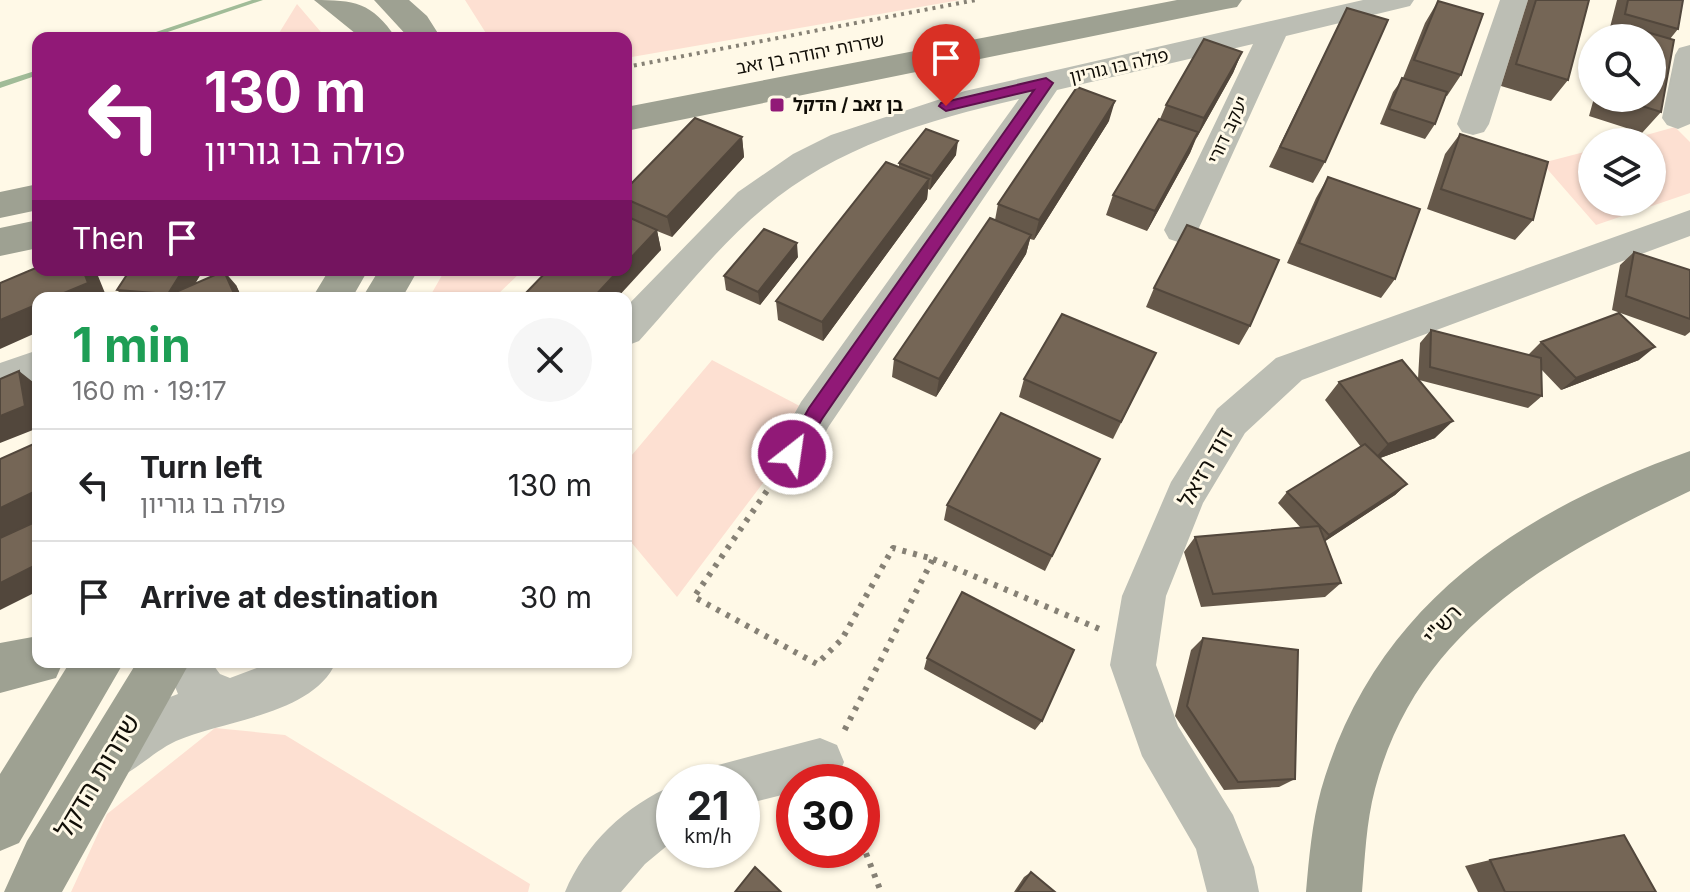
<!DOCTYPE html>
<meta charset="utf-8">
<style>
:root{--surface:#fff;--page:#f6f6f6;--text:#202124;--muted:#757577;--line:#e0e0e0}
body{margin:0;font-family:Inter,"Noto Sans Hebrew",sans-serif;background:var(--page);color:var(--text);height:100vh;display:flex;flex-direction:column;font-size:30px;white-space:nowrap}
*{box-sizing:border-box;margin:0}
p{font-size:26px;color:var(--muted)}
.icon{flex:none;width:44px;height:44px;fill:none;stroke:currentColor;stroke-width:2;stroke-linecap:round;stroke-linejoin:round}
.map{position:relative;flex:1;overflow:hidden}
.panel{position:absolute;left:32px;top:292px;width:600px;height:376px;display:flex;flex-direction:column;background:var(--surface);border-radius:16px;box-shadow:0 2px 6px #0004}
.panel>*{flex:none}
.guide{position:absolute;left:32px;top:32px;width:600px;height:244px;border-radius:16px;box-shadow:0 2px 6px #0004;background:#911977;color:#fff;overflow:hidden}
.tools{position:absolute;left:1578px;top:24px;display:grid;gap:16px}
.tools a{display:grid;place-items:center;width:88px;height:88px;border-radius:50%;background:var(--surface);box-shadow:0 2px 6px #0004;font-size:40px}
.speed{position:absolute;left:656px;top:764px;display:flex;gap:16px;font-size:40px;font-weight:700;text-align:center}
.speed>*{display:grid;place-content:center;width:104px;height:104px;border-radius:50%;background:var(--surface);box-shadow:0 2px 6px #0004;line-height:1}
.speed small{font-size:20px;font-weight:400}
.speed .limit{border:12px solid #d22;background:#fff;color:#111}
.pin{position:absolute;display:grid;place-items:center;width:68px;height:68px;color:#fff;margin:-82px -34px;border-radius:50% 50% 50% 0;rotate:-45deg;box-shadow:0 0 8px #0007}
.pin .icon{rotate:45deg}
.me{position:absolute;width:88px;margin:-44px;rotate:30deg;stroke-linejoin:round;filter:drop-shadow(0 0 6px #0008)}
.turn{display:flex;align-items:center;gap:28px;height:168px;padding:0 40px;font-size:36px}
.turn .icon{width:104px;height:104px;stroke-width:2.5}
.turn b{display:block;font-size:56px;line-height:68px}
.then{display:flex;align-items:center;height:76px;padding:0 40px;background:#0003;gap:16px;font-size:30px}
.round{display:grid;place-items:center;flex:none;width:84px;height:84px;border-radius:42px;background:var(--page)}
.headline{display:flex;align-items:center;justify-content:space-between;height:136px;padding:0 40px}
h1{font-size:48px;font-weight:700;line-height:60px;color:#1e9e55}
ul{padding:0;list-style:none}
li{display:flex;align-items:center;gap:24px;height:112px;padding:0 40px;border-top:2px solid var(--line)}
li div{flex:1}
li b{display:block;font-size:30px}
li em{font-style:normal}
.map>svg:first-child{display:block}
.green{fill:#fde0d2}
.lines{fill:none;stroke-linecap:round;stroke-linejoin:round}
.stream{fill:#a1bc98;fill-rule:evenodd}
.path-far1{stroke:#868175;stroke-width:4;stroke-dasharray:3 5;stroke-linecap:butt}
.path{stroke:#868175;stroke-width:6;stroke-dasharray:4 7;stroke-linecap:butt}
.street{fill:#bcbeb4;fill-rule:evenodd}
.secondary{fill:#9ea192;fill-rule:evenodd}
.wall{fill:#65584a}
.shaded-wall{fill:#52473c}
.building{fill:#756656;stroke:#52473c;stroke-width:2}
.route{fill:#911977;stroke:#5e104d;stroke-width:2}
.poi-dot{fill:#911977;stroke:#fff9e7;stroke-width:3}
.labels{text-anchor:middle;stroke-width:6;stroke-linejoin:round;paint-order:stroke}
.far-street-label{font-size:18px;fill:#110e07;stroke:#fff9e7}
.far-poi-label{font-size:18px;font-weight:bold;fill:#110e07;stroke:#fff9e7;text-anchor:start}
.street-label{font-size:22px;fill:#110e07;stroke:#fff9e7}
.near-street-label{font-size:26px;fill:#110e07;stroke:#fff9e7}
</style>
<div class="map">
<svg width="1690" height="892" viewBox="0 0 1690 892">
<rect width="100%" height="100%" fill="#fff9e7"/>
<path class="green" d="M465,0H960L626,58V38H489Z
M297,4L326,38H276Z
M1675,127L1690,142V193L1596,225L1542,163L1592,150V202H1652V142H1621Z
M445,270H523L494,298H429Z
M712,360L815,414L677,597L626,536V462Z
M215,728L285,735L530,884L528,892H71L107,814Z"/>
<g class="lines">
<path class="stream" d="M252,0H263L150,38H138Z
M38,70V75L0,88V82Z"/>
<path class="path-far1" d="M626,67L976,0"/>
<path class="path" d="M773,482L694,597L817,664L842,639L893,548L933,559L843,733
M933,559L1102,630
M862,843L881,892"/>
<path class="street" d="M1363,0H1414L1410,6L1286,36L1198,230L1193,239L1181,243L1169,239L1164,230L1253,44L1057,90L829,426L806,466L792,471L778,466L772,454L801,402L1019,99C928,120 836,147 764,208C717,247 680,296 639,341L626,346V307L738,192L793,154L831,135L965,91Z
M1500,0H1528L1489,124L1484,132L1473,135L1462,132L1457,124Z
M1690,45V124L1678,129L1667,125L1662,118L1675,55L1679,48Z
M1690,210V236L1302,380L1245,433L1203,503L1166,596L1156,665L1178,726L1233,815L1254,867L1259,892H1207L1196,849L1142,756L1110,665L1122,596L1171,482L1217,409L1276,358Z
M38,350V381L0,395V363Z
M165,662H211L220,674L230,678L273,662H336C313,715 223,720 176,741C153,752 137,770 114,780L97,773L90,756C105,720 143,707 178,694Z
M820,738L837,745L844,762L837,779L794,782V792L742,805V782H711L718,765Z
M674,785V840L645,864L621,892H565C585,844 626,805 674,785Z"/>
<path class="secondary" d="M314,0C354,0 372,2 396,38H361Z
M374,0H409L427,16L441,38H409Z
M1177,0H1242L1237,7L1226,9L626,131V107Z
M38,184V210L0,218V192Z
M38,220V248L0,256V228Z
M329,270H368L352,298H312Z
M379,270H418L402,298H362Z
M1690,451V491C1551,557 1417,628 1375,789C1366,823 1365,858 1362,892H1306C1309,858 1312,823 1321,790C1374,605 1518,512 1690,451Z
M38,636V662H63L56,678L0,693V643Z
M70,662H124L19,843L0,851V774Z
M137,662H190L62,892H4L27,841Z"/>
</g>
<path class="wall" d="M1528,0H1589L1568,80L1551,101L1501,86Z
M1617,0H1683L1678,29L1670,39L1661,112L1642,133L1589,116L1594,98H1652V38H1613L1614,37L1608,35Z
M1438,1L1461,75L1447,96H1445L1435,124L1425,139L1380,124L1393,92L1403,78L1425,23Z
M1347,8L1325,162L1313,183L1269,167Z
M1242,52L1233,73L1196,139L1190,153L1147,231L1106,215L1113,195L1160,119L1166,105Z
M1109,121L1034,240L1030,239L1026,254L936,397L892,377L894,359L995,220L998,204Z
M1460,134L1533,220L1515,240L1427,209L1445,154Z
M742,137L744,157L672,237L657,231L661,250L626,270V199Z
M956,155L930,190L928,189L927,199L823,341L778,320L776,301L899,167V163Z
M1328,177L1395,279L1381,298L1287,263L1316,198Z
M1634,252L1690,270V332L1685,336L1612,310L1620,265Z
M798,257L760,305L726,290L724,276Z
M202,272L195,284L236,285L242,298H125L117,290Z
M1154,288L1250,326L1239,345L1146,307Z
M1431,330L1528,355L1541,342L1639,360L1561,390L1541,369L1542,396L1528,408L1419,380L1435,438L1380,458L1407,484L1395,495L1325,541L1341,583L1325,597L1201,607L1184,552L1195,537L1301,528L1278,503L1287,492L1361,447L1325,400L1339,382L1418,379L1420,343Z
M1156,353L1113,439L1019,397L1024,379Z
M1100,459L1045,571L944,520L947,505Z
M1203,638L1295,779L1279,787L1224,790L1175,716L1191,650Z
M927,658L1042,721L1035,730L924,669Z
M1490,860L1656,892H1478L1465,866Z
M1031,872L1055,892H1014L1024,877Z"/>
<path class="shaded-wall" d="M1242,52L1233,73L1196,139L1204,118Z
M1115,101L1109,121L1034,240L1039,220Z
M1198,132L1190,153L1147,231L1155,211Z
M742,137L744,157L672,237L667,217Z
M958,141L956,155L930,190L932,176Z
M929,179L927,199L823,341L822,322Z
M657,230L661,250L617,298H593L619,270H626V263Z
M1031,235L1026,254L936,397L939,379Z
M797,243L798,257L760,305L758,292Z
M83,270L96,271L107,298H52Z
M183,270H200L202,272L186,298H172L168,294Z
M224,271L236,285L242,298H236Z
M38,304V332L0,349V320Z
M1655,347L1639,360L1561,390L1576,378Z
M19,371L38,386V428L0,443V416Z
M1453,421L1435,438L1372,461L1388,444Z
M1407,484L1395,495L1318,546L1329,535Z
M38,490V533L0,543V508Z
M38,564V591L0,610V583Z"/>
<path class="building" d="M1536,0H1589L1568,80L1516,64Z
M1628,0H1683L1678,29L1625,14Z
M1438,1L1483,14L1461,75L1414,60Z
M1347,8L1388,20L1325,162L1280,147Z
M1623,25L1674,40L1661,112L1616,98H1652V38H1620Z
M1204,39L1242,52L1204,118L1166,105Z
M1402,78L1447,92L1435,124L1389,109Z
M1077,87L1115,101L1039,220L998,204Z
M695,118L742,137L667,217L626,199V189Z
M1159,119L1198,132L1155,211L1113,195Z
M926,129L958,141L932,176L899,163Z
M1460,134L1548,162L1533,220L1441,189Z
M886,162L929,179L822,322L776,301Z
M1328,177L1420,209L1395,279L1299,243Z
M626,216L657,230L626,263Z
M990,218L1031,235L939,379L894,359Z
M1187,225L1279,260L1250,326L1154,288Z
M764,229L797,243L758,292L724,276Z
M1634,252L1690,270V319L1626,296Z
M38,267V270H83L88,283L52,298H38V304L0,320V283Z
M130,270H183L168,294L117,290Z
M548,270H619L593,298H521Z
M224,271L236,298H162Z
M1619,313L1655,347L1576,378L1541,342Z
M1062,314L1156,353L1121,422L1024,379Z
M1431,330L1541,358L1542,396L1430,367Z
M1402,360L1453,421L1388,444L1339,382Z
M19,371L25,406L0,416V379Z
M1001,413L1100,459L1052,556L947,505Z
M38,442V490L0,508V459Z
M1365,444L1407,484L1329,535L1287,492Z
M35,522L38,533V564L0,583V538Z
M1319,526L1341,583L1213,594L1195,537Z
M962,592L1074,650L1042,721L927,658Z
M1203,638L1298,650L1295,779L1238,782L1187,706Z
M1624,835L1656,892H1505L1490,860Z
M755,867L781,892H735Z
M1031,872L1055,892H1017Z"/>
<path class="route" d="M1046,78L1053,83L1051,86L822,419L799,459H786L783,454L809,408L1034,90L946,111L939,106L941,103Z"/>
<rect class="poi-dot" x="769" y="97" width="16" height="16" rx="4"/>
<g class="labels">
<g class="far-street-label">
<text transform="translate(810 54) rotate(-11)" y="6">שדרות יהודה בן זאב</text>
<text transform="translate(1119 66) rotate(-13)" y="6">פולה בו גוריון</text>
<text transform="translate(1228 130) rotate(-65)" y="6">יעקב דורי</text>
</g>
<g class="far-poi-label">
<text x="793" y="111">בן זאב / הדקל</text>
</g>
<g class="street-label">
<text transform="translate(1205 467) rotate(-60)" y="8">דוד רזיאל</text>
<text transform="translate(1442 624) rotate(-47)" y="8">רש"י</text>
</g>
<g class="near-street-label">
<text transform="translate(97 776) rotate(-59)" y="9">שדרות הדקל</text>
</g>
</g>
</svg>
<div class="tools">
<a><svg class="icon" aria-label="search" viewBox="0 0 24 24"><circle cx="10" cy="10" r="6"/><path d="M15 15l6 6"/></svg></a>
<a><svg class="icon" aria-label="layers" viewBox="0 0 24 24"><path d="M12 4l9 5-9 5-9-5zM3 14l9 5 9-5"/></svg></a>
</div>
<div class="speed"><div>21<small>km/h</small></div><div class="limit">30</div></div>
<div class="pin" style="left:946px;top:106px;background:#d93025"><svg class="icon" aria-label="arrive" viewBox="0 0 24 24"><path d="M6 21V4h12l-3 4 3 4H6"/></svg></div>
<svg class="me" style="left:792px;top:454px" viewBox="-20 -20 40 40"><circle r="17" fill="#911977" stroke="#fff" stroke-width="3"/><path d="M0-11L8 9 0 5-8 9z" fill="#fff"/></svg>
<div class="guide">
<div class="turn"><svg class="icon" aria-label="left" viewBox="0 0 24 24"><path d="M17 20v-9H6M10 6l-5 5 5 5"/></svg><div><b>130 m</b>פולה בו גוריון</div></div>
<div class="then">Then<svg class="icon" aria-label="arrive" viewBox="0 0 24 24"><path d="M6 21V4h12l-3 4 3 4H6"/></svg></div>
</div>
<section class="panel">
<div class="headline"><div><h1>1 min</h1><p>160 m · 19:17</p></div><a class="round"><svg class="icon" aria-label="close" viewBox="0 0 24 24"><path d="M6 6l12 12M18 6L6 18"/></svg></a></div>
<ul>
<li><svg class="icon" aria-label="left" viewBox="0 0 24 24"><path d="M17 20v-9H6M10 6l-5 5 5 5"/></svg><div><b>Turn left</b><p>פולה בו גוריון</p></div><em>130 m</em></li>
<li><svg class="icon" aria-label="arrive" viewBox="0 0 24 24"><path d="M6 21V4h12l-3 4 3 4H6"/></svg><div><b>Arrive at destination</b></div><em>30 m</em></li>
</ul>
</section>
</div>
